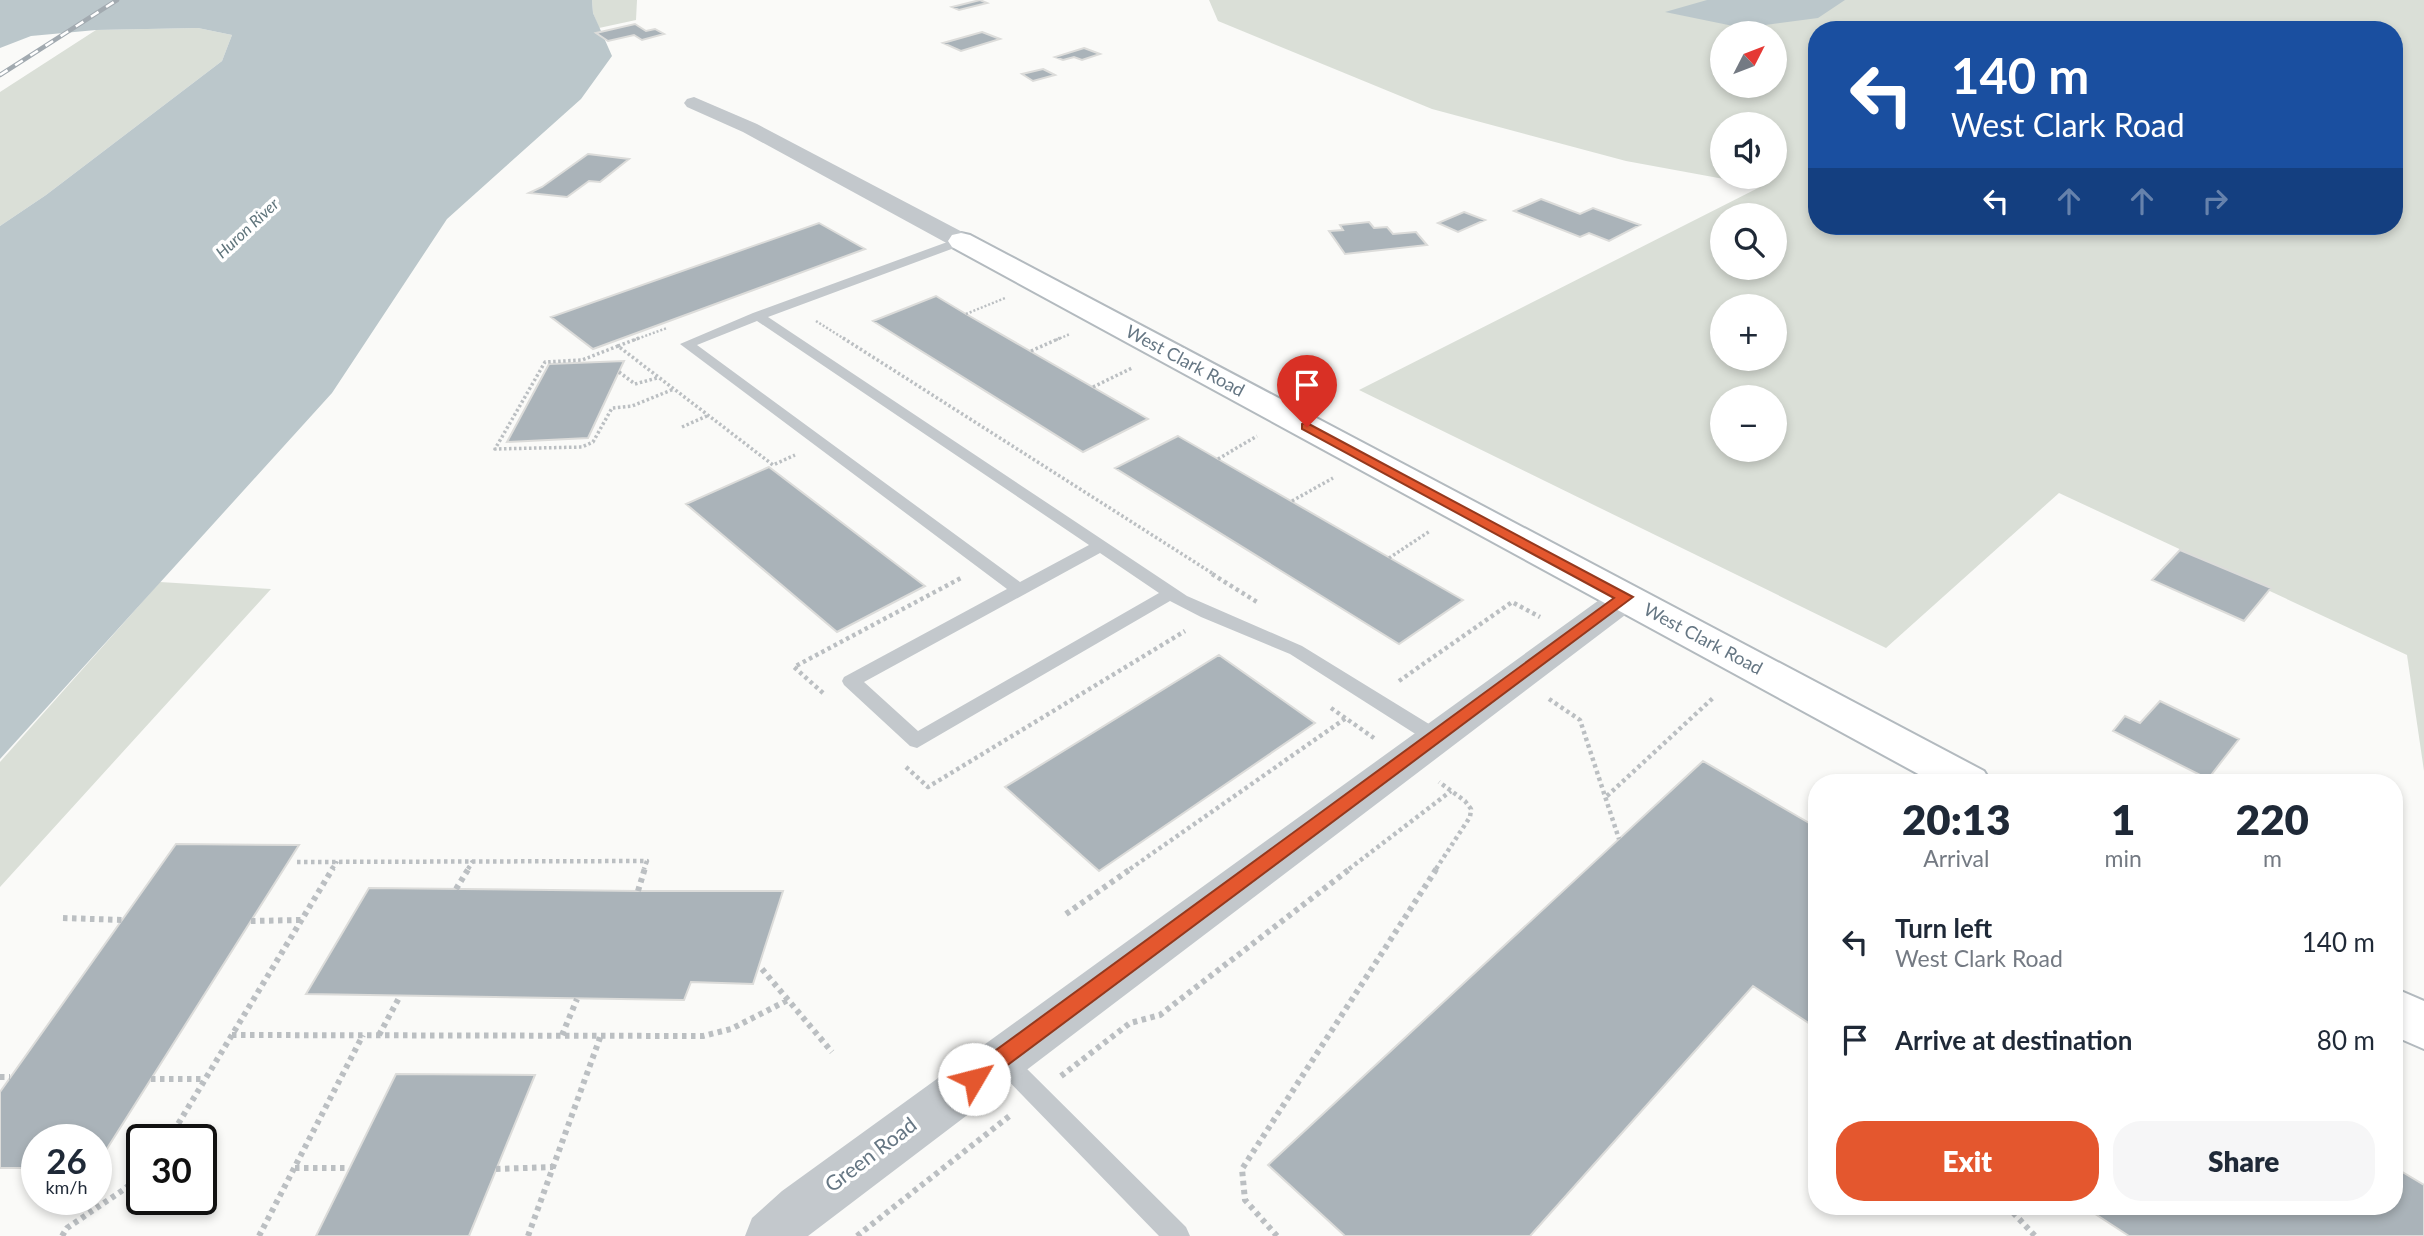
<!DOCTYPE html>
<meta charset="utf-8">
<style>
:root{--surface:#fff;--page:#f6f6f7;--text:#1f2937;--muted:#747a83;--accent:#e4572e}
body{margin:0;font-family:Lato,sans-serif;background:var(--page);color:var(--text);height:100vh;display:flex;flex-direction:column;font-size:26px;white-space:nowrap}
*{box-sizing:border-box;margin:0}
p{font-size:23px;color:var(--muted)}
.icon{flex:none;width:38px;height:38px;fill:none;stroke:currentColor;stroke-width:2;stroke-linecap:round;stroke-linejoin:round}
.map{position:relative;flex:1;overflow:hidden}
.panel{position:absolute;left:1808px;top:774px;width:595px;height:441px;display:flex;flex-direction:column;background:var(--surface);border-radius:28px;box-shadow:0 4px 10px #0003}
.panel>*{flex:none}
.banner{position:absolute;left:1808px;top:21px;width:595px;height:214px;border-radius:28px;box-shadow:0 4px 10px #0003;background:#1a4fa0;color:#fff;overflow:hidden}
.needle{width:46px;rotate:48deg}
.fabs{position:absolute;left:1710px;top:21px;display:grid;gap:14px}
.fabs a{display:grid;place-items:center;width:77px;height:77px;border-radius:50%;background:var(--surface);box-shadow:0 4px 10px #0003;font-size:35px}
.speed{position:absolute;left:21px;top:1124px;display:flex;gap:14px;font-size:35px;font-weight:700;text-align:center}
.speed>*{display:grid;place-content:center;width:91px;height:91px;border-radius:50%;background:var(--surface);box-shadow:0 4px 10px #0003;line-height:1}
.speed small{font-size:18px;font-weight:400}
.speed .limit{border:4px solid #111;border-radius:10px;background:#fff;color:#111}
.pin{position:absolute;display:grid;place-items:center;width:60px;height:60px;color:#fff;margin:-72px -30px;border-radius:50% 50% 50% 0;rotate:-45deg;box-shadow:0 0 7px #0007}
.pin .icon{rotate:45deg}
.me{position:absolute;width:77px;margin:-38px;rotate:53deg;stroke-linejoin:round;filter:drop-shadow(0 0 5px #0008)}
.turn{display:flex;align-items:center;gap:24px;height:147px;padding:0 28px;font-size:32px}
.turn .icon{width:91px;height:91px;stroke-width:2.5}
.turn b{display:block;font-size:49px;line-height:60px}
.lanes{display:flex;align-items:center;height:66px;padding:0 28px;background:#0003;justify-content:center;gap:35px;direction:ltr}
.lanes .off{opacity:.35}
.eta{display:flex;justify-content:space-evenly;align-items:center;height:119px;text-align:center}
.eta b{font-size:42px;font-weight:800;line-height:49px}
.button{display:flex;gap:14px;margin-top:auto;padding:14px 28px}
.button a{flex:1;height:80px;border-radius:28px;background:var(--accent);color:#fff;font-size:28px;font-weight:800;line-height:80px;text-align:center}
.button a+a{background:var(--page);color:var(--text)}
ul{padding:0;list-style:none}
li{display:flex;align-items:center;gap:21px;height:98px;padding:0 28px}
li div{flex:1}
li b{display:block;font-size:26px}
li em{font-style:normal}
.map>svg:first-child{display:block}
.green{fill:#dadfd7;fill-rule:evenodd}
.water{fill:#bbc7cb}
.building{fill:#aab3b9;stroke:#dcdcda;stroke-width:2}
.lines{fill:none;stroke-linecap:round;stroke-linejoin:round}
.secondary-casing{stroke:#b3babf;stroke-width:4}
.path-far3{stroke:#bbbfc2;stroke-width:2.5;stroke-dasharray:2 2;stroke-linecap:butt}
.path-far2{stroke:#bbbfc2;stroke-width:3.5;stroke-dasharray:2.5 2.5;stroke-linecap:butt}
.path-far1{stroke:#bbbfc2;stroke-width:4.5;stroke-dasharray:3.5 3.5;stroke-linecap:butt}
.path{stroke:#bbbfc2;stroke-width:6;stroke-dasharray:4.5 4.5;stroke-linecap:butt}
.lane{fill:#c3c8cc;fill-rule:evenodd}
.street{fill:#c3c8cc;fill-rule:evenodd}
.secondary{fill:#fff;fill-rule:evenodd}
.rail-casing{stroke:#a2aab0;stroke-width:4.5}
.rail{stroke:#fff;stroke-width:2.5;stroke-dasharray:9;stroke-linecap:butt}
.route{fill:#e4572e;stroke:#94391e;stroke-width:2}
.labels{text-anchor:middle;stroke-width:7;stroke-linejoin:round;paint-order:stroke}
.far-water-label{font-size:16px;font-style:italic;fill:#60757c;stroke:#fff}
.street-label{font-size:18px;fill:#657683;stroke:#fff}
.near-street-label{font-size:21px;fill:#657683;stroke:#fff}
</style>
<div class="map">
<svg width="2424" height="1236" viewBox="0 0 2424 1236">
<rect width="100%" height="100%" fill="#fafaf8"/>
<path class="green" d="M592,0H637L636,20L599,28L593,13Z
M1209,0H2424V771L2407,655L2059,493L1886,648L1359,390L1762,186L1626,161L1432,109L1218,21ZM1816,30H2394V226H1816ZM1722,33H1774V86H1722ZM1722,124H1774V177H1722ZM1722,215H1774V268H1722ZM1722,306H1774V359H1722ZM1722,397H1774V450H1722Z
M198,28L232,35L222,61L46,195L0,226V92L96,30Z
M160,582L271,589L0,887V762Z"/>
<path class="water" d="M0,0H592L593,13L612,56L581,99L447,219L332,393L0,759V226L46,195L222,61L232,35L198,28L96,30L31,36L0,48Z
M1707,0H1845L1818,18L1743,28L1665,12Z"/>
<path class="building" d="M980,0L987,3L959,10L952,7Z
M635,24L646,31L655,29L664,34L642,40L634,35L608,41L596,33Z
M982,32L1000,39L961,51L943,43Z
M1084,48L1100,54L1082,60L1074,57L1063,60L1055,57Z
M1043,69L1055,75L1033,81L1022,74Z
M588,154L629,159L600,182L589,181L567,197L529,193L542,187Z
M1541,199L1580,214L1593,208L1640,225L1609,241L1589,233L1580,237L1514,211Z
M1464,212L1485,220L1458,232L1438,223Z
M1369,222L1374,228L1387,227L1393,234L1416,232L1427,245L1345,254L1329,231L1343,230L1340,225Z
M819,223L865,249L593,349L551,317Z
M936,296L966,314L1148,419L1083,452L873,321Z
M624,361L588,438L507,442L549,364Z
M1178,436L1218,459L1463,600L1399,644L1115,468Z
M769,467L925,586L837,632L686,504Z
M2180,550L2271,588L2244,621L2152,580Z
M1219,655L1315,723L1099,871L1005,787Z
M2160,701L2239,739L2208,779L2113,731L2125,716L2140,723Z
M1703,761L1816,827V1028L1753,986L1530,1236H1345L1268,1165Z
M176,844L299,845L96,1166V1139H37V1168H0V1092Z
M369,888L638,891H783L753,984L691,982L684,1000L306,994Z
M396,1074L535,1075L469,1236H316Z
M2394,1167L2424,1185V1236H2129L2083,1206H2394Z"/>
<g class="lines">
<defs>
<path id="secondary" d="M961,233L970,235L1984,771L1991,782H1933L952,247L948,241L952,235Z
M2394,988L2424,1001V1049L2394,1036Z"/>
</defs>
<use href="#secondary" class="secondary-casing"/>
<path class="path-far3" d="M966,314L1005,298
M816,321L846,340
M634,340L667,328
M1056,340L1070,334"/>
<path class="path-far2" d="M639,338L618,346L773,465L795,455
M843,338L1215,575
M618,346L582,360L545,362L495,449L582,447L593,442L612,408L632,406L674,389
M1031,351L1060,338
M619,372L635,384L657,378
M1093,387L1132,368
M682,427L707,416
M1218,459L1257,436
M1292,501L1333,478
M1389,558L1430,531"/>
<path class="path-far1" d="M1212,574L1257,602
M1399,681L1512,602L1540,617
M823,693L794,667L961,578
M1549,699L1580,720L1619,839
M1331,708L1374,738
M906,767L928,787L1185,631
M1607,796L1713,698
M297,862L647,861L644,869
M332,869L337,861
M468,869L473,861
M1130,869L1346,718
M1349,869L1451,791
M1436,869L1470,817L1471,809L1465,801L1439,782"/>
<path class="path" d="M456,889L469,868
M638,891L645,868
M1066,914L1132,868
M63,918L123,920
M251,921L301,920
M762,969L832,1052
M232,1035L703,1036L731,1029L788,1000
M379,1035L400,996
M562,1035L577,999
M1061,1076L1130,1023L1160,1015L1351,868
M0,1077H10
M151,1079H205
M169,1139L333,868
M295,1168H349
M496,1169L553,1167
M2007,1206L2035,1236
M62,1236L67,1228L126,1188L142,1173
M259,1236L363,1035
M528,1236L601,1035
M857,1236L1012,1114
M1277,1236L1245,1200L1242,1169L1437,868"/>
<path class="lane" d="M961,237L965,238V244L768,317L1187,596L1302,646L1442,732L1445,737L1442,742H1428L1290,654L1201,617L1170,601L917,748L910,746L844,685L842,681L844,677L1007,589L680,344L753,313ZM757,321L1089,545L1020,582L697,345ZM1100,553L1159,593L918,731L864,682Z
M1002,1049L1010,1052L1186,1227L1190,1236H1159L994,1066L990,1059L994,1052Z"/>
<path class="street" d="M694,97L757,124L970,236L973,241L970,246L961,248L952,246L743,132L687,107L684,103L687,99Z
M1625,587L1637,590L1642,598L1637,606L808,1236H745L752,1218L782,1191L1613,590Z"/>
<use href="#secondary" class="secondary"/>
<defs>
<path id="rail" d="M0,75L117,0"/>
</defs>
<use href="#rail" class="rail-casing"/>
<use href="#rail" class="rail"/>
</g>
<path class="route" d="M1307,423L1633,597L981,1085L974,1088L966,1085L963,1079L966,1072L1614,598L1302,429V424Z"/>
<g class="labels">
<g class="far-water-label">
<text transform="translate(247 228) rotate(-43)" y="6">Huron River</text>
</g>
<g class="street-label">
<text transform="translate(1185 361) rotate(28)" y="6">West Clark Road</text>
<text transform="translate(1703 639) rotate(28)" y="6">West Clark Road</text>
</g>
<g class="near-street-label">
<text transform="translate(871 1155) rotate(-37)" y="7">Green Road</text>
</g>
</g>
</svg>
<div class="fabs">
<a><svg class="needle" viewBox="-14 -14 28 28"><path d="M0-13l5 13h-10z" fill="#e53935"/><path d="M0 13l5-13h-10z" fill="#747a83"/></svg></a>
<a><svg class="icon" aria-label="sound" viewBox="0 0 24 24"><path d="M4 9h4l5-4v14l-5-4H4zM17 9q2 3 0 6"/></svg></a>
<a><svg class="icon" aria-label="search" viewBox="0 0 24 24"><circle cx="10" cy="10" r="6"/><path d="M15 15l6 6"/></svg></a>
<a>+</a>
<a>−</a>
</div>
<div class="speed"><div>26<small>km/h</small></div><div class="limit">30</div></div>
<div class="pin" style="left:1307px;top:427px;background:#d93025"><svg class="icon" aria-label="arrive" viewBox="0 0 24 24"><path d="M6 21V4h12l-3 4 3 4H6"/></svg></div>
<svg class="me" style="left:974px;top:1079px" viewBox="-20 -20 40 40"><circle r="19" fill="#fff"/><path d="M0-13L10 11 0 6-10 11z" fill="#e4572e"/></svg>
<div class="banner">
<div class="turn"><svg class="icon" aria-label="left" viewBox="0 0 24 24"><path d="M17 20v-9H6M10 6l-5 5 5 5"/></svg><div><b>140 m</b>West Clark Road</div></div>
<div class="lanes"><svg class="icon" aria-label="left" viewBox="0 0 24 24"><path d="M17 20v-9H6M10 6l-5 5 5 5"/></svg><svg class="icon off" aria-label="ahead" viewBox="0 0 24 24"><path d="M12 20V5M6 11l6-6 6 6"/></svg><svg class="icon off" aria-label="ahead" viewBox="0 0 24 24"><path d="M12 20V5M6 11l6-6 6 6"/></svg><svg class="icon off" aria-label="right" viewBox="0 0 24 24"><path d="M7 20v-9h11M14 6l5 5-5 5"/></svg></div>
</div>
<section class="panel">
<div class="eta">
<div><b>20:13</b><p>Arrival</p></div>
<div><b>1</b><p>min</p></div>
<div><b>220</b><p>m</p></div>
</div>
<ul>
<li><svg class="icon" aria-label="left" viewBox="0 0 24 24"><path d="M17 20v-9H6M10 6l-5 5 5 5"/></svg><div><b>Turn left</b><p>West Clark Road</p></div><em>140 m</em></li>
<li><svg class="icon" aria-label="arrive" viewBox="0 0 24 24"><path d="M6 21V4h12l-3 4 3 4H6"/></svg><div><b>Arrive at destination</b></div><em>80 m</em></li>
</ul>
<div class="button"><a>Exit</a><a>Share</a></div>
</section>
</div>
